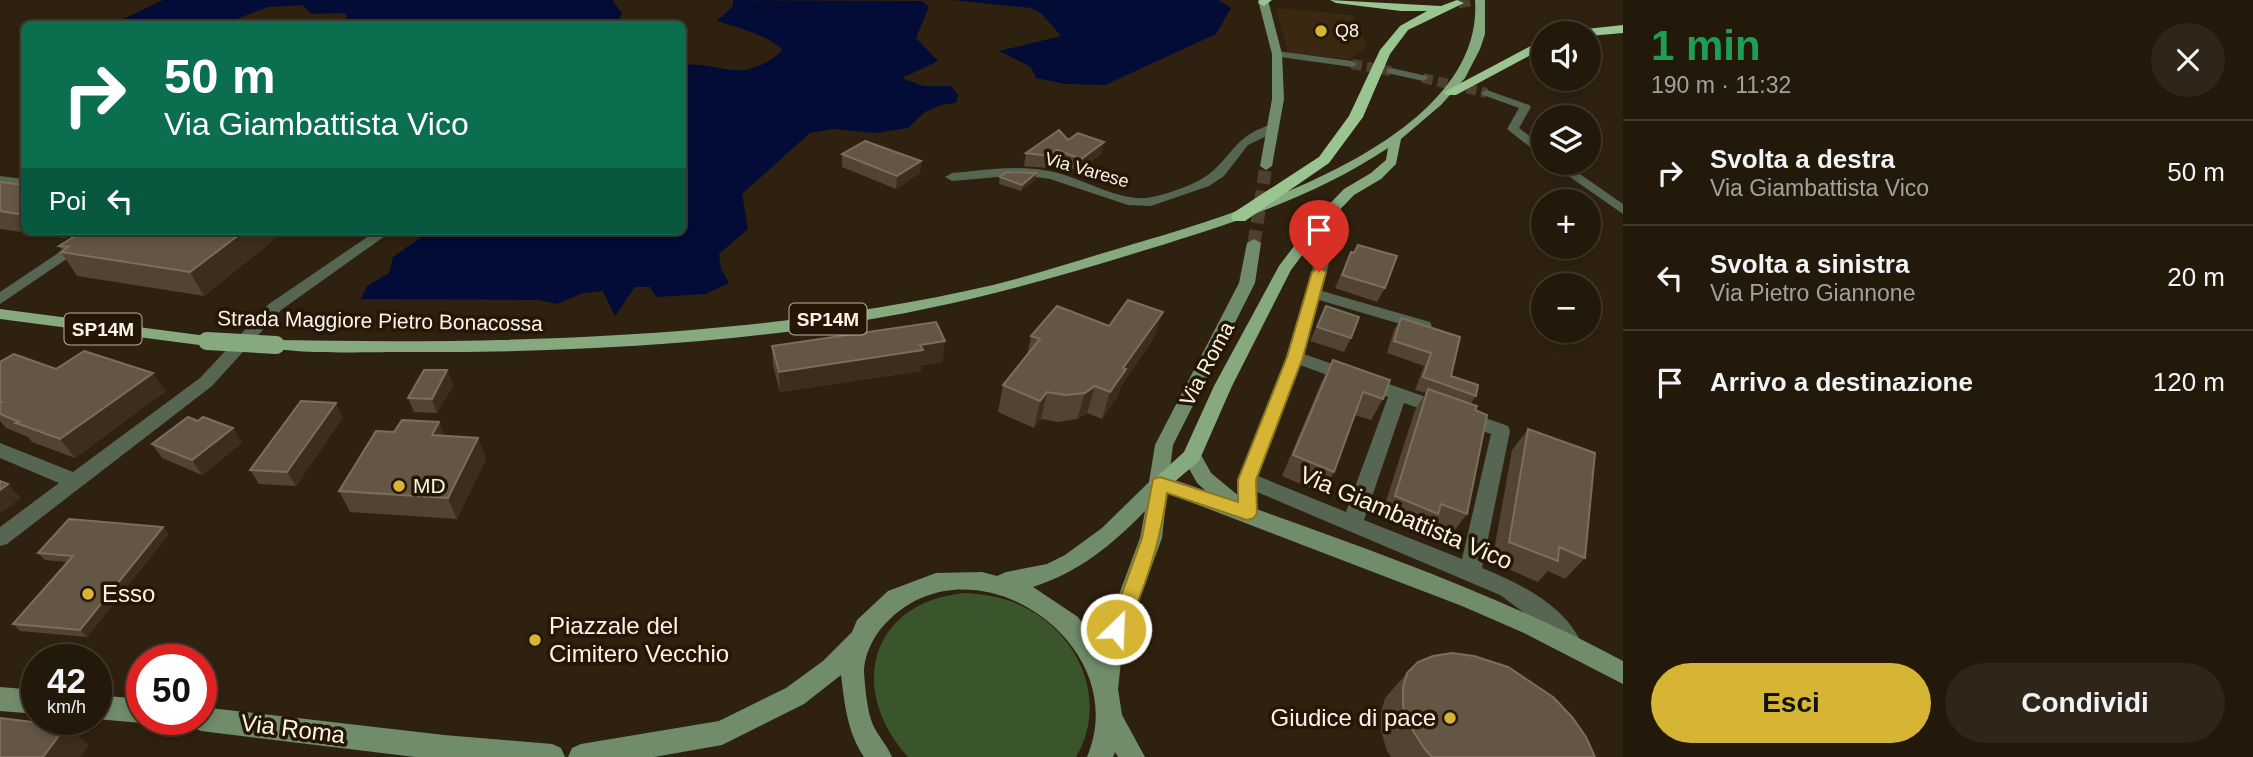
<!DOCTYPE html>
<html lang="it">
<meta charset="utf-8">
<style>
:root{--surface:#23190b;--page:#2f2619;--text:#f1f3f6;--muted:#a3a09d;--line:#40382c;--accent:#d6b534}
body{margin:0;font-family:Arial,sans-serif;background:var(--page);color:var(--text);height:100vh;display:flex;flex-direction:column;font-size:26px;white-space:nowrap}
*{box-sizing:border-box;margin:0}
p{font-size:23px;color:var(--muted)}
.icon{flex:none;width:38px;height:38px;fill:none;stroke:currentColor;stroke-width:2;stroke-linecap:round;stroke-linejoin:round}
.map{position:relative;flex:1;overflow:hidden}
.sheet{display:flex;flex-direction:column;background:var(--surface);width:630px}
.sheet>*{flex:none}
.banner{position:absolute;left:21px;top:21px;width:665px;height:214px;border-radius:10px;box-shadow:0 4px 10px #0003,0 0 0 2px var(--line);background:#0b6e4f;color:#fff;overflow:hidden}
.tools{position:absolute;left:1531px;top:21px;display:grid;gap:14px}
.tools a{display:grid;place-items:center;width:70px;height:70px;border-radius:50%;background:var(--surface);box-shadow:0 4px 10px #0003,0 0 0 2px var(--line);font-size:35px}
.speed{position:absolute;left:21px;top:644px;display:flex;gap:14px;font-size:35px;font-weight:700;text-align:center}
.speed>*{display:grid;place-content:center;width:91px;height:91px;border-radius:50%;background:var(--surface);box-shadow:0 4px 10px #0003,0 0 0 2px var(--line);line-height:1}
.speed small{font-size:18px;font-weight:400}
.speed .limit{border:10px solid #d22;background:#fff;color:#111}
.pin{position:absolute;display:grid;place-items:center;width:60px;height:60px;color:#fff;margin:-72px -30px;border-radius:50% 50% 50% 0;rotate:-45deg;box-shadow:0 0 7px #0007}
.pin .icon{rotate:45deg}
.me{position:absolute;width:77px;margin:-38px;rotate:24deg;stroke-linejoin:round;filter:drop-shadow(0 0 5px #0008)}
.turn{display:flex;align-items:center;gap:24px;height:147px;padding:0 28px;font-size:32px}
.turn .icon{width:91px;height:91px;stroke-width:2.5}
.turn b{display:block;font-size:49px;line-height:60px}
.then{display:flex;align-items:center;height:66px;padding:0 28px;background:#0003;gap:14px;font-size:26px}
.round{display:grid;place-items:center;flex:none;width:74px;height:74px;border-radius:37px;background:var(--page)}
.summary{display:flex;align-items:center;justify-content:space-between;height:119px;padding:0 28px}
h1{font-size:42px;font-weight:700;line-height:52px;color:#1e9e55}
.cta{display:flex;gap:14px;margin-top:auto;padding:14px 28px}
.cta a{flex:1;height:80px;border-radius:42px;background:var(--accent);color:#111;font-size:28px;font-weight:700;line-height:80px;text-align:center}
.cta a+a{background:var(--page);color:var(--text)}
ul{padding:0;list-style:none}
li{display:flex;align-items:center;gap:21px;height:105px;padding:0 28px;border-top:2px solid var(--line)}
li div{flex:1}
li b{display:block;font-size:26px}
li em{font-style:normal}
main{display:flex;flex:1;min-height:0}
.map>svg:first-child{display:block}
.built{fill:#3b2810}
.green{fill:#3a552c}
.water{fill:#020c36}
.lines{fill:none;stroke-linecap:round;stroke-linejoin:round}
.street-tunnel{stroke:#4e402f;stroke-width:10;stroke-dasharray:10 5;stroke-linecap:butt}
.secondary-tunnel{stroke:#4e402f;stroke-width:13;stroke-dasharray:13 7;stroke-linecap:butt}
.highway-tunnel{stroke:#4e402f;stroke-width:12;stroke-dasharray:12 6;stroke-linecap:butt}
.street{fill:#566652;fill-rule:evenodd}
.secondary{fill:#718c6b;fill-rule:evenodd}
.primary{fill:#87a97f;fill-rule:evenodd}
.highway{fill:#9ac490;fill-rule:evenodd}
.primary-bridge{stroke:#87a97f;stroke-width:18}
.wall{fill:#524332}
.shaded-wall{fill:#3c2e1c}
.building{fill:#645645;stroke:#7c6e5e;stroke-width:2}
.route{fill:#d6b534;stroke:#8b7622;stroke-width:2}
.poi-dot{fill:#d6b534;stroke:#251706;stroke-width:2.5}
.labels{text-anchor:middle;stroke-width:7;stroke-linejoin:round;paint-order:stroke}
.far-poi-label{font-size:18px;fill:#fcf2e7;stroke:#251706;text-anchor:start}
.far-street-label{font-size:18px;fill:#fcf2e7;stroke:#251706}
.shield{fill:#251706;stroke:#bcb0a4;stroke-width:2}
.shield-label{font-size:19px;font-weight:bold;fill:#fcf2e7}
.street-label{font-size:21px;fill:#fcf2e7;stroke:#251706}
.poi-label{font-size:21px;fill:#fcf2e7;stroke:#251706;text-anchor:start}
.near-street-label{font-size:24px;fill:#fcf2e7;stroke:#251706}
.near-poi-label{font-size:24px;fill:#fcf2e7;stroke:#251706;text-anchor:start}
</style>
<main>
<div class="map">
<svg width="1623" height="757" viewBox="0 0 1623 757">
<rect width="100%" height="100%" fill="#2f210f"/>
<path class="built" d="M1276,8L1353,15L1367,47L1349,59L1288,53Z"/>
<path class="green" d="M965,593C981,594 997,596 1013,602C1075,626 1111,697 1076,757H908C847,690 869,602 965,593Z"/>
<path class="water" d="M163,0H612L622,13L618,23L628,24H349L345,13L311,14L303,5L268,7L223,24H113Z
M733,0L922,1L929,7L916,38L938,61L902,78L923,86H951L958,95L956,103L941,105L925,112L908,128L875,133L833,129L810,133L742,194L748,229L719,254L721,269L729,283L706,294L656,297L650,287H635L615,316L603,291L583,293L557,304L539,300L361,299L367,286L389,273L393,257L430,231H682L683,65C700,63 715,68 732,70C747,73 773,62 782,50C773,37 733,26 717,21L733,6Z
M952,0H1218L1231,8L1216,34L1105,85L1065,84L1036,78L1031,67L999,51L1061,36L1042,14L1031,8Z"/>
<g class="lines">
<path class="street-tunnel" d="M1352,64L1391,71
M1423,78L1487,93"/>
<path class="secondary-tunnel" d="M1254,243L1266,166"/>
<path class="highway-tunnel" d="M1458,3L1470,0"/>
<path class="street" d="M1277,51L1352,61L1357,64L1352,67L1273,56L1272,54Z
M1391,68L1427,76L1428,78L1423,81L1387,73V69Z
M1487,90L1529,105L1531,107L1519,128L1544,147V158L1507,129L1519,108L1483,95L1481,93Z
M1273,124L1279,128L1277,131L1248,145L1224,176L1209,186L1151,206L1128,205L1050,179L1021,175L952,181L945,177L952,173C986,170 1020,164 1054,172C1082,178 1123,204 1152,197C1171,193 1201,183 1215,169C1238,147 1238,135 1273,124Z
M1550,163H1564L1623,204V214Z
M0,176L24,179V187L0,184Z
M91,231H108L0,304V292Z
M376,231H392L281,310L212,386L7,544L0,546V527L59,483L0,458V443L73,472L200,378L269,304Z
M1325,247L1332,251L1322,291L1430,322L1432,326L1424,331L1319,300L1304,354L1508,426L1510,431L1482,568C1519,583 1563,604 1581,642L1577,649L1569,652L1561,649L1550,632L1500,595L1257,492V513L1254,519L1247,521L1240,519L1237,513V480L1286,357L1318,251ZM1300,365L1388,397L1346,512L1258,476ZM1404,403L1491,434L1462,559L1364,520Z"/>
<path class="secondary" d="M1258,0H1268L1282,54L1284,99L1272,166L1266,170L1260,166L1272,99V54Z
M1254,239L1261,243L1255,283L1173,445L1169,478L1206,491L1197,483L1182,456L1185,451H1199L1211,473L1240,497L1242,504C1371,550 1502,596 1623,661V684L1524,633L1462,606L1167,493L1162,538L1123,644L1118,689L1122,715L1145,757H1118L1115,752L1113,757H1087C1135,643 974,534 888,621C875,633 864,654 864,672C865,687 867,711 873,725C878,736 887,745 892,757H864C847,731 845,706 841,675L804,704L722,745L654,757H568L572,748L581,744L719,721L786,688L823,661L852,632L857,620L888,591L936,573L982,572L997,576L1006,572L1047,564L1065,555L1102,528L1149,482L1155,445L1239,283L1247,243ZM1145,511L1140,538L1099,648L1078,617L1033,587C1079,572 1111,546 1145,511Z
M0,687L37,690V714L0,711Z
M96,695L142,699V719H151L142,723L96,719Z
M201,707L444,735L552,744L561,748L565,757H415L201,731L192,727L189,719H201Z"/>
<path class="primary" d="M1475,0H1485V34L1480,49L1465,78L1441,105L1401,139L1396,164L1381,179L1354,195L1323,227L1291,270L1232,386L1199,461L1167,488L1160,490L1153,488L1150,483L1184,452L1214,386L1279,266L1313,221L1344,189L1371,173L1386,160L1388,148C1308,201 1218,228 1126,256C1069,273 1012,290 953,303C770,344 580,353 393,352C373,352 276,355 268,345L276,340C433,343 589,341 745,325C829,316 912,304 993,285C1038,274 1082,259 1127,246C1233,215 1485,142 1475,0Z
M0,309L207,336L215,341L207,346L0,319Z"/>
<path class="highway" d="M1260,0H1272L1264,6L1258,3Z
M1330,0L1441,6L1457,0L1464,3L1408,30L1390,54L1363,117L1329,163L1245,221H1233L1231,217L1233,213L1319,157L1349,116L1380,50L1400,26L1427,11H1401L1336,3Z
M1623,25V33L1589,36V33H1580L1586,29Z
M1544,39V48L1456,95H1446L1444,92Z"/>
<path class="primary-bridge" d="M207,341L276,345"/>
</g>
<path class="wall" d="M1068,140L1101,154L1078,171L1054,162L1048,168L1024,166L1026,153Z
M842,154L921,161L920,173L896,189L842,167Z
M1036,173L1035,180L1021,191L999,184L1000,177Z
M0,182L24,185V231H75L65,238L0,229Z
M83,231H285L204,296L77,276L61,252L63,251L59,246Z
M1358,245L1385,288L1377,302L1335,288L1351,252L1354,253Z
M1326,306L1351,338L1344,352L1310,341Z
M1401,318L1451,376L1476,396L1471,403L1475,410L1467,514L1451,535L1429,526L1423,535L1381,517L1415,410L1426,393L1415,390L1424,366L1387,353L1394,330Z
M1109,326L1154,338L1121,386L1118,396L1102,419L1087,413L1077,419L1058,422L1041,419L1034,428L998,412L1003,385L1027,356L1031,336Z
M772,346L943,362L921,365V371L780,392L773,366Z
M1333,360L1383,399L1371,420L1355,415L1334,472L1322,493L1282,476L1322,381Z
M0,362L56,369L166,391L75,458L32,442L28,437L6,428L0,421Z
M447,370L453,385L437,413L414,412L408,398Z
M343,417L296,486L259,484L250,470Z
M198,421L233,428L242,443L202,475L162,458L152,444Z
M439,422L444,436L478,438L486,459L457,519L350,512L339,491L394,432Z
M1528,429L1585,558L1565,579L1548,571L1538,582L1492,562L1512,450Z
M169,534L87,637L20,631L13,624L67,562L45,560L38,553Z
M1407,673L1595,757H1391L1387,751L1381,731V713L1385,698Z"/>
<path class="shaded-wall" d="M1104,142L1101,154L1078,171L1081,159Z
M1057,150L1054,162L1048,168L1050,156Z
M921,161L920,173L896,189L897,176Z
M1036,173L1035,180L1021,191L1022,185Z
M60,231H75L65,238Z
M244,231H285L204,296L190,272Z
M1163,312L1154,338L1121,386L1118,396L1102,419L1110,392L1123,368Z
M945,341L943,362L921,365V371L780,392L779,372Z
M447,370L453,385L437,413L432,399Z
M153,373L166,391L75,458L60,439Z
M1095,386L1087,413L1077,419L1085,393Z
M1047,392L1041,419L1034,428L1040,401Z
M336,403L343,417L296,486L287,472Z
M439,422L447,443L432,435Z
M233,428L242,443L202,475L192,460Z
M478,438L486,459L457,519L448,498Z
M8,484L21,498L0,514V490Z
M163,527L169,534L87,637L80,630Z
M66,726L89,745L80,757H43Z"/>
<path class="building" d="M1059,130L1068,140L1078,133L1104,142L1081,159L1057,150L1050,156L1026,153Z
M865,141L921,161L897,176L842,154Z
M1006,172L1036,173L1022,185L1000,177Z
M0,182L24,185V215L0,211Z
M83,231H244L190,272L61,252L68,247L59,246Z
M1358,245L1397,256L1385,288L1342,275L1351,252L1354,253Z
M1128,300L1163,312L1123,368L1126,369L1110,392L1095,386L1085,393L1065,395L1047,392L1040,401L1003,385L1040,339L1031,336L1057,306L1109,326Z
M1326,306L1359,317L1351,338L1317,327Z
M1401,318L1460,337L1451,376L1478,385L1476,396L1423,377L1431,353L1394,341Z
M936,322L945,341L920,345L923,350L779,372L772,346Z
M84,351L153,373L60,439L16,423L19,422L0,414V403L2,402L0,401V362L14,354L56,369Z
M1333,360L1390,380L1383,399L1363,392L1334,472L1293,455Z
M424,370H447L432,399L408,398Z
M1428,389L1477,406L1475,410L1487,415L1467,514L1441,504L1438,514L1395,496Z
M301,401L336,403L287,472L250,470Z
M188,417L198,421L203,417L233,428L192,460L152,444Z
M402,420L439,422L432,435L478,438L448,498L339,491L376,431L394,432Z
M1528,429L1595,453L1585,558L1559,547L1558,561L1509,542Z
M0,481L8,484L0,490Z
M69,519L163,527L80,630L13,624L73,556L38,553Z
M1452,653L1474,656L1508,667L1553,697L1572,717L1586,737L1595,757H1432L1424,748L1410,726L1403,706V688L1407,673L1418,662L1433,656Z
M0,718L66,726L43,757H0Z"/>
<path class="route" d="M1319,268L1326,272L1303,357L1256,480L1257,513L1254,518L1247,520L1167,493C1160,545 1145,588 1123,636L1116,639L1108,636L1105,629L1122,593L1142,538L1153,479L1160,477L1238,502V480L1287,357L1312,272Z"/>
<g class="poi-dot">
<circle cx="1321" cy="31" r="7"/>
<circle cx="399" cy="486" r="7"/>
<circle cx="88" cy="594" r="7"/>
<circle cx="535" cy="640" r="7"/>
<circle cx="1450" cy="718" r="7"/>
</g>
<g class="labels">
<g class="far-poi-label">
<text x="1335" y="37">Q8</text>
</g>
<g class="far-street-label">
<text transform="translate(1087 170) rotate(16)" y="6">Via Varese</text>
</g>
<g class="shield">
<rect x="789.5" y="303.5" width="77" height="31" rx="5"/>
<rect x="64.5" y="313.5" width="77" height="31" rx="5"/>
</g>
<g class="shield-label">
<text x="828" y="326">SP14M</text>
<text x="103" y="336">SP14M</text>
</g>
<g class="street-label">
<text transform="translate(380 321) rotate(1)" y="7">Strada Maggiore Pietro Bonacossa</text>
<text transform="translate(1207 364) rotate(-62)" y="7">Via Roma</text>
</g>
<g class="poi-label">
<text x="413" y="493">MD</text>
</g>
<g class="near-street-label">
<text transform="translate(1406 518) rotate(23)" y="8">Via Giambattista Vico</text>
<text transform="translate(293 729) rotate(7)" y="8">Via Roma</text>
</g>
<g class="near-poi-label">
<text x="102" y="602">Esso</text>
<text x="549" y="634">Piazzale del<tspan x="549" dy="28">Cimitero Vecchio</tspan></text>
<text x="1436" y="726" text-anchor="end">Giudice di pace</text>
</g>
</g>
</svg>
<div class="tools">
<a><svg class="icon" aria-label="sound" viewBox="0 0 24 24"><path d="M4 9h4l5-4v14l-5-4H4zM17 9q2 3 0 6"/></svg></a>
<a><svg class="icon" aria-label="layers" viewBox="0 0 24 24"><path d="M12 4l9 5-9 5-9-5zM3 14l9 5 9-5"/></svg></a>
<a>+</a>
<a>−</a>
</div>
<div class="speed"><div>42<small>km/h</small></div><div class="limit">50</div></div>
<div class="pin" style="left:1319px;top:272px;background:#d93025"><svg class="icon" aria-label="arrive" viewBox="0 0 24 24"><path d="M6 21V4h12l-3 4 3 4H6"/></svg></div>
<svg class="me" style="left:1116px;top:629px" viewBox="-20 -20 40 40"><circle r="17" fill="#d6b534" stroke="#fff" stroke-width="3"/><path d="M0-11L8 9 0 5-8 9z" fill="#fff"/></svg>
<div class="banner">
<div class="turn"><svg class="icon" aria-label="right" viewBox="0 0 24 24"><path d="M7 20v-9h11M14 6l5 5-5 5"/></svg><div><b>50 m</b>Via Giambattista Vico</div></div>
<div class="then">Poi<svg class="icon" aria-label="left" viewBox="0 0 24 24"><path d="M17 20v-9H6M10 6l-5 5 5 5"/></svg></div>
</div>
</div>
<section class="sheet">
<div class="summary"><div><h1>1 min</h1><p>190 m · 11:32</p></div><a class="round"><svg class="icon" aria-label="close" viewBox="0 0 24 24"><path d="M6 6l12 12M18 6L6 18"/></svg></a></div>
<ul>
<li><svg class="icon" aria-label="right" viewBox="0 0 24 24"><path d="M7 20v-9h11M14 6l5 5-5 5"/></svg><div><b>Svolta a destra</b><p>Via Giambattista Vico</p></div><em>50 m</em></li>
<li><svg class="icon" aria-label="left" viewBox="0 0 24 24"><path d="M17 20v-9H6M10 6l-5 5 5 5"/></svg><div><b>Svolta a sinistra</b><p>Via Pietro Giannone</p></div><em>20 m</em></li>
<li><svg class="icon" aria-label="arrive" viewBox="0 0 24 24"><path d="M6 21V4h12l-3 4 3 4H6"/></svg><div><b>Arrivo a destinazione</b></div><em>120 m</em></li>
</ul>
<div class="cta"><a>Esci</a><a>Condividi</a></div>
</section>
</main>
